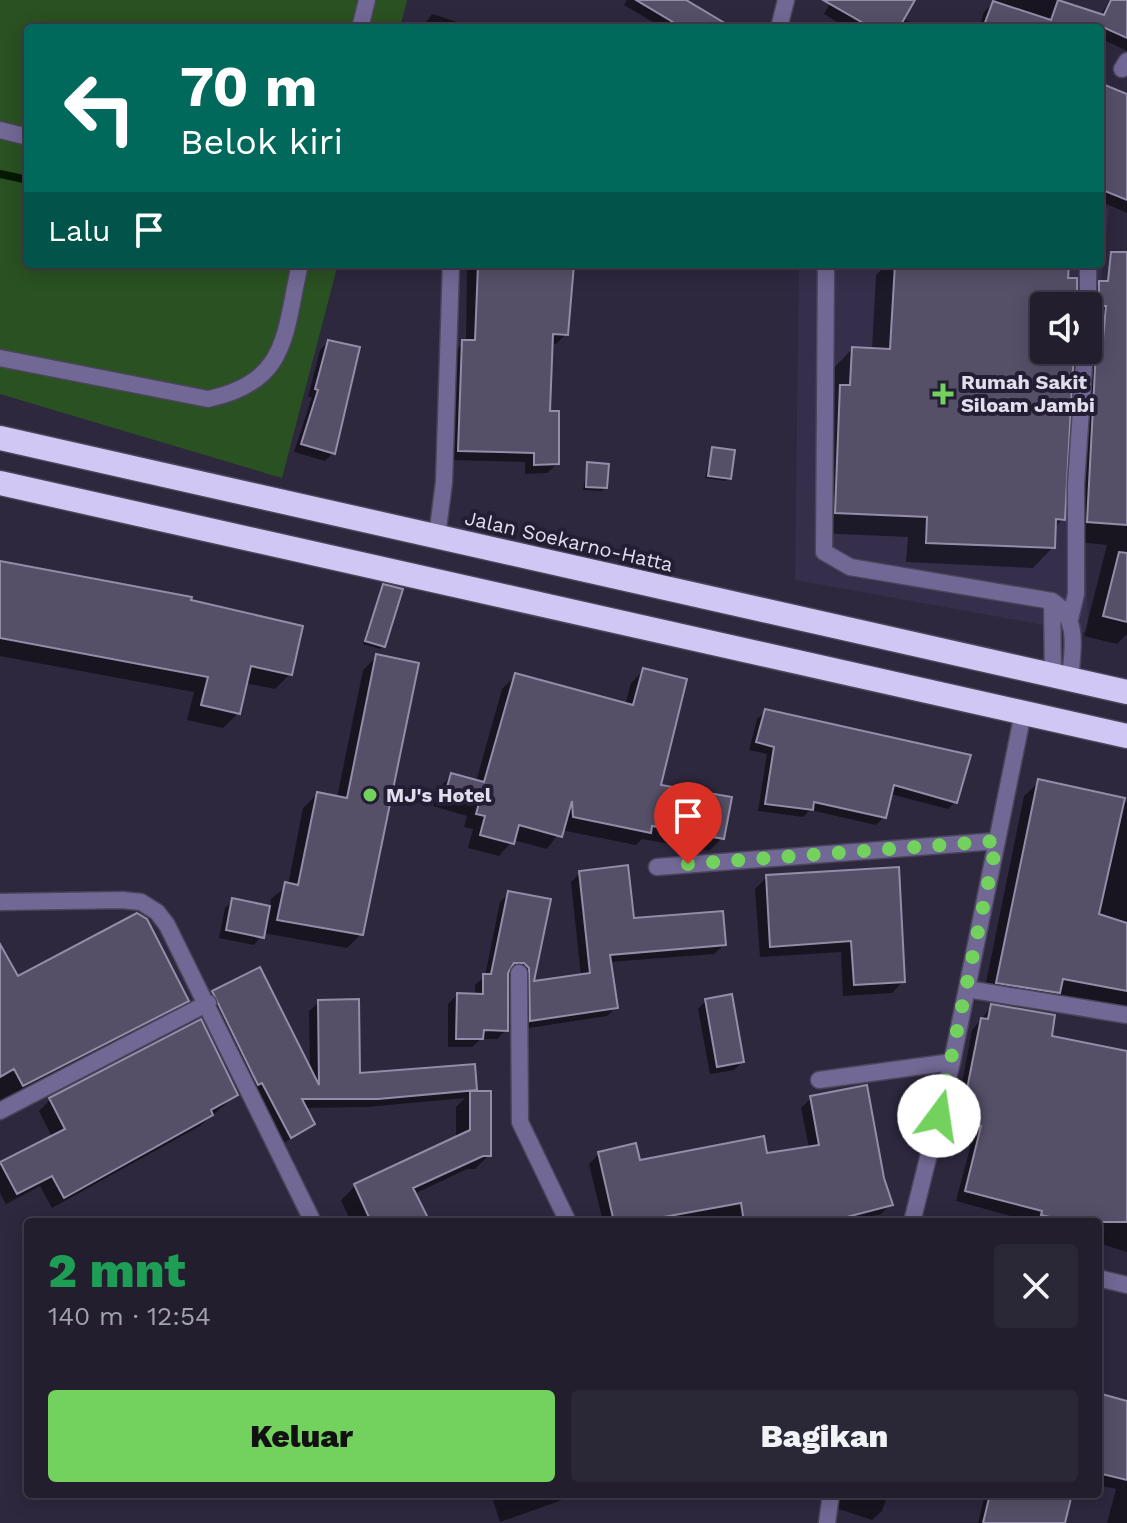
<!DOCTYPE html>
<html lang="id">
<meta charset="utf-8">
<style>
:root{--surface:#221e2e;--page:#2a2736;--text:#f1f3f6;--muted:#a2a2aa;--line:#3f3c4a;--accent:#72d25d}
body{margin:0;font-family:"Work Sans",sans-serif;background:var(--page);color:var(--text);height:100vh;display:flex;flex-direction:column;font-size:30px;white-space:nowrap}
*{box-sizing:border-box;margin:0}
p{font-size:26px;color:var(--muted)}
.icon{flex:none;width:44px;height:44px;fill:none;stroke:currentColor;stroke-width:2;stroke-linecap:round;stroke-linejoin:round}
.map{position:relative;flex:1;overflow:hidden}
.sheet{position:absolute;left:24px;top:1218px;width:1078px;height:280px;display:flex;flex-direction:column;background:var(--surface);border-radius:8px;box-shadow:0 4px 20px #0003,0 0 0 2px var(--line)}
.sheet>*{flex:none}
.banner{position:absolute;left:24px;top:24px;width:1080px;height:244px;border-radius:8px;box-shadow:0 4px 20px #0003,0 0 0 2px var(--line);background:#00695c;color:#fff;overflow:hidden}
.fabs{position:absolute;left:1030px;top:292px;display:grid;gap:16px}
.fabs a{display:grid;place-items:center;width:72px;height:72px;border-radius:8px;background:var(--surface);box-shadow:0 4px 20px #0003,0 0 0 2px var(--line);font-size:40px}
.pin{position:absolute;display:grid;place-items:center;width:68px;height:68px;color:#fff;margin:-82px -34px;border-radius:50% 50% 50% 0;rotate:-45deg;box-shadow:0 0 8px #0007}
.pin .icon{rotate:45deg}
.me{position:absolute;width:88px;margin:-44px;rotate:14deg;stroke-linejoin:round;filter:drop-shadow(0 0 6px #0008)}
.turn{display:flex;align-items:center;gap:28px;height:168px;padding:0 24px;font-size:36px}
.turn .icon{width:104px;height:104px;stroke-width:2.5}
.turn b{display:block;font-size:56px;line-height:68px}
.then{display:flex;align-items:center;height:76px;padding:0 24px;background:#0003;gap:16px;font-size:30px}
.round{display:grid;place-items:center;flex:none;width:84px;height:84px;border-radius:8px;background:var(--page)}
.headline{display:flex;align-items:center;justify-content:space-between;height:136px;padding:0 24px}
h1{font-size:48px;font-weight:800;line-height:60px;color:#1e9e55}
.primary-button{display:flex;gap:16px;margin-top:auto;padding:16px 24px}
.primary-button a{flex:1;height:92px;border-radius:8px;background:var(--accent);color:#111;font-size:32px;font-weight:800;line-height:92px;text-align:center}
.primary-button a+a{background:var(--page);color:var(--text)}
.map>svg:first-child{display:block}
.built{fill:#362f4b;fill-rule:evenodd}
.green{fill:#2a5122}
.shadow{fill:#0007}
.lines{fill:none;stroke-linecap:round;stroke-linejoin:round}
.stream{stroke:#041901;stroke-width:8}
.building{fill:#555068;stroke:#938da9;stroke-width:2}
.lane-casing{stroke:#4a455a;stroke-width:19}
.street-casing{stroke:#4a455a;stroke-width:19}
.highway-casing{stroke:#4a455a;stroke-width:27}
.lane{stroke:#726895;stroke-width:16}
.street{stroke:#726895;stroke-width:16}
.highway{stroke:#d1c7f4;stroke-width:24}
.route{stroke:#72d25d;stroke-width:14;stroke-dasharray:0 25.2}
.poi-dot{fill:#72d25d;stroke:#241e34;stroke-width:3}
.labels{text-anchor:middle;stroke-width:8;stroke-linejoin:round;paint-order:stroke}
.poi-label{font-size:20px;font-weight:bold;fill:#e1deed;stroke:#241e34;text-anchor:start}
.street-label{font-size:20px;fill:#e1deed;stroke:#241e34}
</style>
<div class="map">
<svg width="1127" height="1523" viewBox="0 0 1127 1523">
<rect width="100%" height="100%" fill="#2d283e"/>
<path class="built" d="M1100,204L1109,208L1084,439L1088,633L795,580L799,264H1100ZM1044,306H1088V350H1044Z"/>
<path class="green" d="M0,0H407L400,28H28V264H338L282,478L0,394Z"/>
<path class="shadow" d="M627,0H682L722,28H663L624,5Z
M832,0H913L902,19L931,28H847L824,14Z
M996,0H1058L1100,16L1110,0H1127V51L1106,41L1100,57V28H979L984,12Z
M432,14L467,25L466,28H422Z
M1100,85L1127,96V213L1100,201Z
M467,264H573L566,334L556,344H551L548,413L557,464L547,473L525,474V462L449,460L453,352L466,342Z
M887,264H1067L1066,280L1075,306H1044V350H1088V306H1079L1080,303L1100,283L1127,285V634L1117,644L1084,636L1107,545L1068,541L1077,371L1071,365L1063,519L1054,528L1053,547L1033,568L906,562L908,537L816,533L821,407L832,370L852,349L872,350L876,275Z
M328,342L333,453L325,461L294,452L312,397H308L320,350Z
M712,450L729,478L726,481L705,478Z
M588,465L605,487L602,491L583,490Z
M0,563L189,601L290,674L275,689L245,683L238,713L223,728L187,720L194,692L0,656Z
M384,587L383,646L380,649L363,644Z
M377,656L361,934L347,948L263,933L254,945L219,938L225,908L233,901L270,908L271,899L288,885L303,808L317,794L337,798L363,670Z
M644,670L659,786L722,838L709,851L642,839L636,845L561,830L547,849L513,840L499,856L468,848L473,829L464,827L467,816L433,806L438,789L451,776L476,782L502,689L515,676L625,705L631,683Z
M765,712L955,802L948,809L890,794L884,817L876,825L810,810L803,817L758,811L767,754L749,750L757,719Z
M1039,782L1127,802V1008L1056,994L1044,1006L983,997L1024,796Z
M897,869L903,981L892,993L843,996L841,952L760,957L755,889L767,877Z
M580,873L632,920L724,945L714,954L609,962L616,1007L607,1016L522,1029L516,972L506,970V1030L497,1039H481L472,1047H448V1004L457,995L475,996V985L485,976L500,902L509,893L549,901L532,984L581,976L571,882Z
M0,948L17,978L186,1000L175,1011L0,1104Z
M213,993L310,1071L309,1011L319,1002L359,1075L475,1089L471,1093L489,1155L475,1169H467L414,1194L428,1222H351L341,1200L355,1186L456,1139V1107L465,1098L367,1107L304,1108L313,1124L281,1145L204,1002Z
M706,1001L742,1062L734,1070L710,1074L698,1009Z
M992,1006L1050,1038L1127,1054V1252L1098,1243V1222H1033L956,1201L973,1136L941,1127L946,1108L959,1099L972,1030Z
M236,1095L200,1126L52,1208L40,1186L6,1204L0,1193V1165L52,1137L39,1111L50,1100Z
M811,1098L882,1178L891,1204L881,1214L851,1222H603L589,1164L599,1154L639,1162L765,1156L809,1148L801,1108Z
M1098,1316L1104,1317L1098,1344Z
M1127,1403V1523H1107L1116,1489L1098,1485V1404Z
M491,1494H579L500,1522Z
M837,1494H888L882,1511L872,1520L833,1507Z
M985,1494H1070L1063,1523H978Z"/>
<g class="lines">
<path class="stream" d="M0,174L28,180"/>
</g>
<path class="building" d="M636,0H686L733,28H683Z
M823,0H915L899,28H872Z
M1058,0L1104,15L1111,0H1127V38L1105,28H983L993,1L1051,20Z
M1100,83L1127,94V200L1100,189Z
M1111,252H1127V525L1087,522L1096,350H1102L1106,306H1099V281H1108Z
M538,264H574L568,335L553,334L550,411H559V464L534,465V453L458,451L462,340H475L478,265L538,267Z
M895,264H1069L1068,278H1077V306H1044V350H1074L1065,520L1056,519L1055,548L926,543L927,517L835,513L840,385H850L852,347L890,349Z
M328,340L360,347L335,454L301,444L318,390L315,389Z
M712,447L735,450L731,479L708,476Z
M587,462L609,464L607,488L586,487Z
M1119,552L1127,553V622L1103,616Z
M0,561L192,597L191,600L303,626L292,675L251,666L240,714L201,705L208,677L0,638Z
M383,584L403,589L385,647L365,641Z
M376,654L419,663L363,935L277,920L285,882L298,885L317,792L347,798Z
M643,668L687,679L661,785L732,797L724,839L652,826L651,833L573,817L572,801L562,837L519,825L514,844L480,835L485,816L476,814L479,803L445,794L451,773L484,782L515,673L633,705Z
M765,709L971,755L957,803L894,785L886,818L814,802L813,810L765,804L774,747L756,742Z
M1038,779L1125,798L1099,914L1127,923V991L1063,979L1060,993L996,983Z
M628,865L634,918L723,911L726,945L610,955L618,1008L530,1021L529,968L524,963H514L508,973V1031L484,1030L483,1039H456L457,993L483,994V974H491L508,891L551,899L534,981L590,973L579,871Z
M899,867L905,982L854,985L851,941L770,947L766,875Z
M232,898L270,906L264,938L226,930Z
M137,913L147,919L189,1001L23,1086L14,1069L0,1077V944L18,976Z
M260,967L319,1085L318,1000L359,999L360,1073L475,1064L477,1090L378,1099H302L315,1124L291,1138L262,1083L258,1085L212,991Z
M732,994L744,1062L717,1067L705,999Z
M991,1004L1055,1015L1052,1036L1127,1051V1222H1071L1041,1215L1042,1211L965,1191L981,1126L949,1118L955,1096L965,1099L981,1018L988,1019Z
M201,1019L238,1095L211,1110L213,1115L64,1198L52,1176L17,1194L0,1162L65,1129L49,1098Z
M867,1085L884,1178L893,1205L839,1219V1222H744L741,1203L636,1222H614L598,1152L636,1143L640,1160L764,1136L767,1153L819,1145L810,1096Z
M470,1091H491V1156H483L413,1188L430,1222H371L354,1184L470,1130Z
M1098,1393L1127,1401V1480L1098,1473Z
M990,1494H1072L1065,1523H983Z"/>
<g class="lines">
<defs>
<path id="lane" d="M360,28L367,0
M0,130L28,137
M826,264L824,552L850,567L1052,601C1081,619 1072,651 1070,680
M1088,264V306
M0,358L208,399C289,382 284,334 300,264
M1052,601L1053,676
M1070,619L1076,594V484L1085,350
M657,867L997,841
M819,1080L952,1062"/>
<path id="street" d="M779,28L786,0
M1122,69L1127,61
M437,536L444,482L451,264
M0,902L122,900L141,902L157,912L167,925L313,1222
M519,973L520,1122L568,1222
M967,989L1127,1015
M0,1111L208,1003
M912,1222L952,1062L1023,713
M1098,1278L1127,1285
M827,1523L831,1494"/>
<path id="highway" d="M0,438L1127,692
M0,483L1127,736"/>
</defs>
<use href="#lane" class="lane-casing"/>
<use href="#street" class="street-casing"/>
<use href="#highway" class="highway-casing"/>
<use href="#lane" class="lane"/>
<use href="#street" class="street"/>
<use href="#highway" class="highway"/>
</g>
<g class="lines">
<path class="route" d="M688,864L997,841L939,1116"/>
</g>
<g class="poi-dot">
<path d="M939 382h8v8h8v8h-8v8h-8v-8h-8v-8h8z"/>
<circle cx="370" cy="795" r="8"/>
</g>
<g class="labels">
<g class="poi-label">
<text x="961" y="389">Rumah Sakit<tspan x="961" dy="23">Siloam Jambi</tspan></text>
<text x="386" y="802">MJ's Hotel</text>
</g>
<g class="street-label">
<text transform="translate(569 541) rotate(13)" y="7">Jalan Soekarno-Hatta</text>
</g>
</g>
</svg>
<div class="fabs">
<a><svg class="icon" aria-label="sound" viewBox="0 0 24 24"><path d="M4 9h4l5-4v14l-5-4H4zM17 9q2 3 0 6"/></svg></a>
</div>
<div class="pin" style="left:688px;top:864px;background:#d93025"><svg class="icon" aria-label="arrive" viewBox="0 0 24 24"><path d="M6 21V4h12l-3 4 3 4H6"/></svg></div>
<svg class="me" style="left:939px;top:1116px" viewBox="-20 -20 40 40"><circle r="19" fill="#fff"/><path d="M0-13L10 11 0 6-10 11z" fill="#72d25d"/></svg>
<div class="banner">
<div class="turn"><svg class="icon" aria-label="left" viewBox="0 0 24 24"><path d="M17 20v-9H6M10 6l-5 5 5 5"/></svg><div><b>70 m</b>Belok kiri</div></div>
<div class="then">Lalu<svg class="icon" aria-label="arrive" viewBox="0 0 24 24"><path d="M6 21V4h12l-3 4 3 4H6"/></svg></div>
</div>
<section class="sheet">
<div class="headline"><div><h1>2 mnt</h1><p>140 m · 12:54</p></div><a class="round"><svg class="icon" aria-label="close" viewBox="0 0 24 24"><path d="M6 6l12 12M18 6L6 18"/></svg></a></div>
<div class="primary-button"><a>Keluar</a><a>Bagikan</a></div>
</section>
</div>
